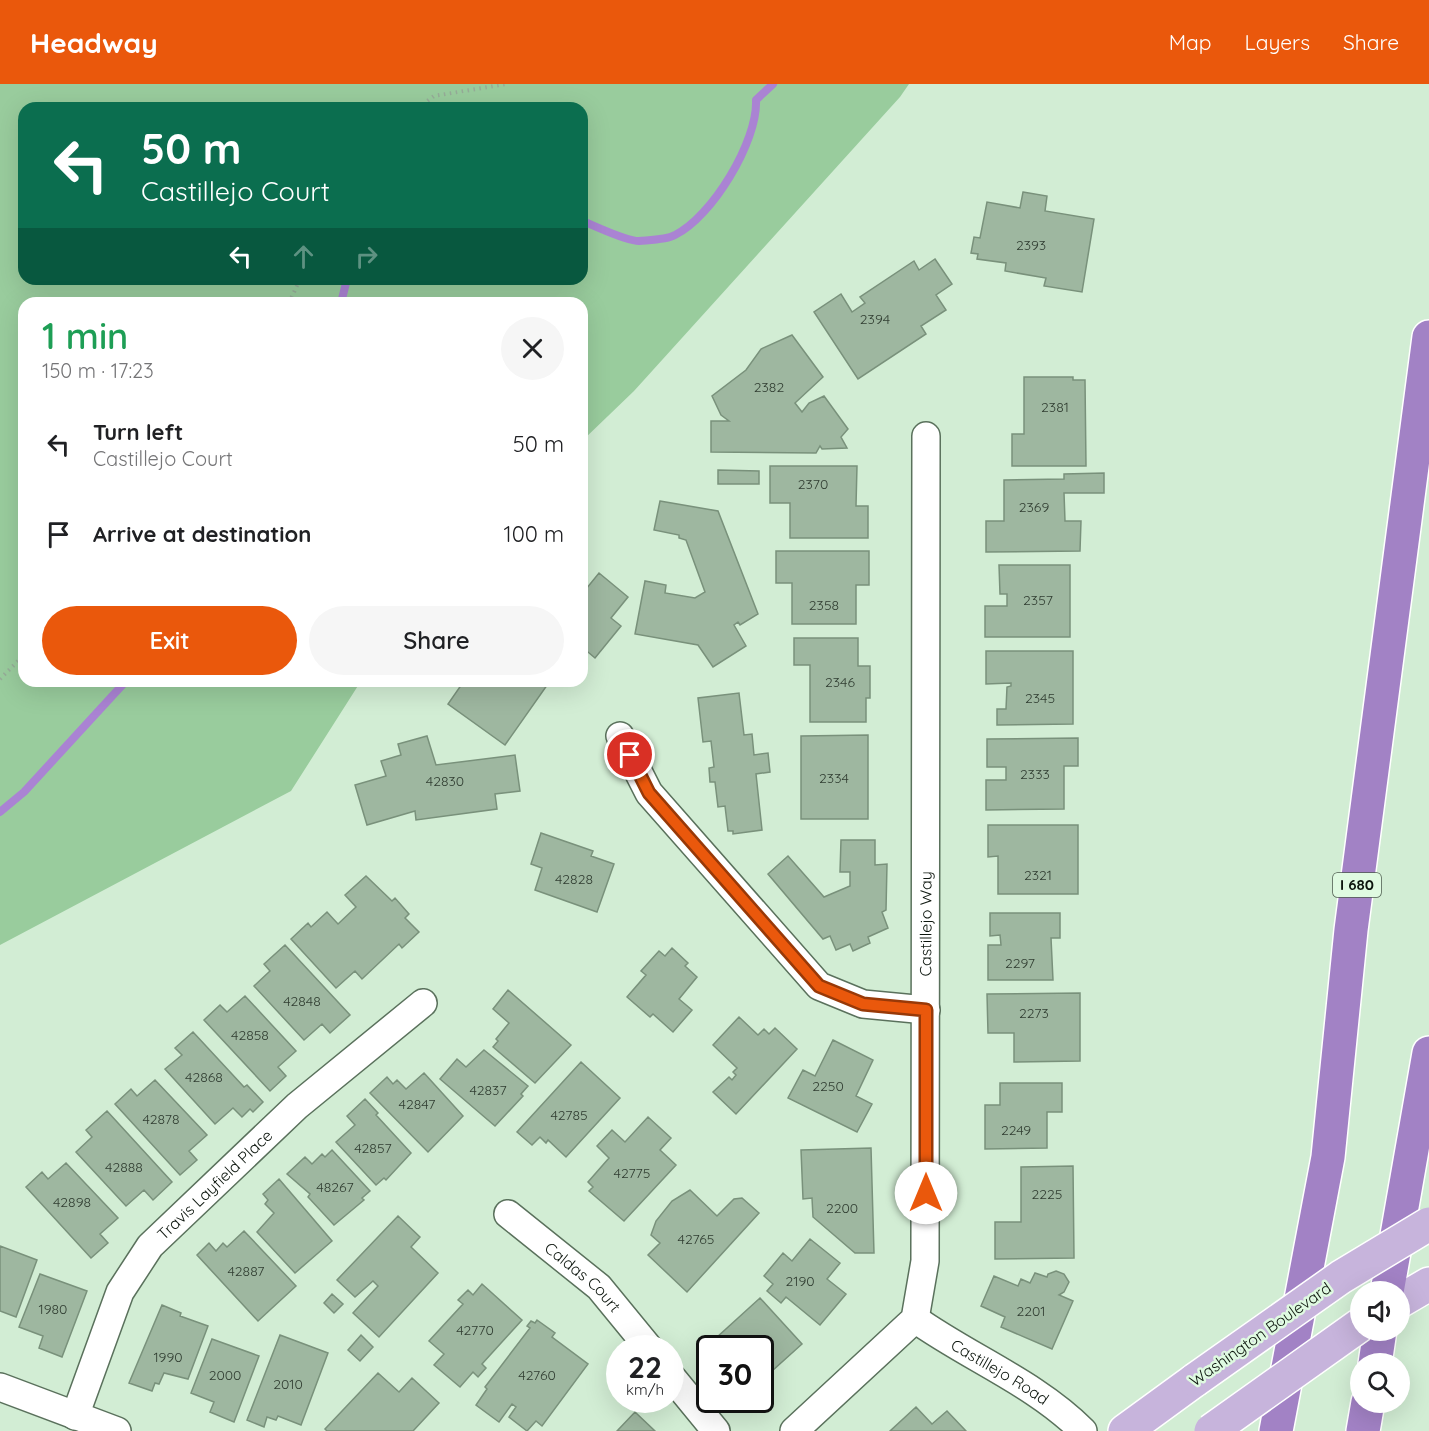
<!DOCTYPE html>
<meta charset="utf-8">
<style>
:root{--surface:#fff;--page:#f6f6f6;--text:#202124;--muted:#757577;--accent:#ea580c}
body{margin:0;font-family:Quicksand,sans-serif;background:var(--page);color:var(--text);height:100vh;display:flex;flex-direction:column;font-size:22px;white-space:nowrap}
*{box-sizing:border-box;margin:0}
p{font-size:20px;color:var(--muted)}
.icon{flex:none;width:33px;height:33px;fill:none;stroke:currentColor;stroke-width:2;stroke-linecap:round;stroke-linejoin:round}
.map{position:relative;flex:1;overflow:hidden}
.details{position:absolute;left:18px;top:213px;width:570px;height:390px;display:flex;flex-direction:column;background:var(--surface);border-radius:18px;box-shadow:0 6px 24px #0002}
.details>*{flex:none}
.banner{position:absolute;left:18px;top:18px;width:570px;height:183px;border-radius:18px;box-shadow:0 6px 24px #0002;background:#0b6e4f;color:#fff;overflow:hidden}
.fabs{position:absolute;left:1350px;top:1197px;display:grid;gap:12px}
.fabs a{display:grid;place-items:center;width:60px;height:60px;border-radius:50%;background:var(--surface);box-shadow:0 6px 24px #0002;font-size:30px}
.speed{position:absolute;left:606px;top:1251px;display:flex;gap:12px;font-size:30px;font-weight:700;text-align:center}
.speed>*{display:grid;place-content:center;width:78px;height:78px;border-radius:50%;background:var(--surface);box-shadow:0 6px 24px #0002;line-height:1}
.speed small{font-size:15px;font-weight:400}
.speed .limit{border:3px solid #111;border-radius:9px;background:#fff;color:#111}
.pin{position:absolute;display:grid;place-items:center;width:51px;height:51px;color:#fff;margin:-26px;border:3px solid #fff;border-radius:50%;box-shadow:0 2px 6px #0007}
.me{position:absolute;width:66px;margin:-33px;rotate:0deg;stroke-linejoin:round;filter:drop-shadow(0 0 4px #0008)}
.turn{display:flex;align-items:center;gap:21px;height:126px;padding:0 24px;font-size:27px}
.turn .icon{width:78px;height:78px;stroke-width:2.5}
.turn b{display:block;font-size:42px;line-height:51px}
.lanes{display:flex;align-items:center;height:57px;padding:0 24px;background:#0003;justify-content:center;gap:30px;direction:ltr}
.lanes .off{opacity:.35}
.round{display:grid;place-items:center;flex:none;width:63px;height:63px;border-radius:32px;background:var(--page)}
.headline{display:flex;align-items:center;justify-content:space-between;height:102px;padding:0 24px}
h1{font-size:36px;font-weight:600;line-height:45px;color:#1e9e55}
.primary-button{display:flex;gap:12px;margin-top:auto;padding:12px 24px}
.primary-button a{flex:1;height:69px;border-radius:36px;background:var(--accent);color:#fff;font-size:24px;font-weight:600;line-height:69px;text-align:center}
.primary-button a+a{background:var(--page);color:var(--text)}
ul{padding:0;list-style:none}
li{display:flex;align-items:center;gap:18px;height:90px;padding:0 24px}
li div{flex:1}
li b{display:block;font-size:22px}
li em{font-style:normal}
header{display:flex;align-items:center;gap:36px;box-sizing:border-box;height:84px;padding:0 30px;background:var(--accent);color:#fff}
header strong{font-size:28px}
nav{display:flex;gap:33px;margin-inline-start:auto;font-size:21px}
.map>svg:first-child{display:block}
.green{fill:#99cc9d;fill-rule:evenodd}
.lines{fill:none;stroke-linecap:round;stroke-linejoin:round}
.stream{stroke:#aa83d3;stroke-width:8}
.building{fill:#9eb7a0;stroke:#79917b;stroke-width:1.5}
.minor-casing{stroke:#5a715c;stroke-width:30}
.major-casing{stroke:#fff;stroke-width:36}
.highway-casing{stroke:#fff;stroke-width:36}
.path{stroke:#96ac98;stroke-width:4;stroke-dasharray:1.5 4.5;stroke-linecap:butt}
.minor{stroke:#fff;stroke-width:27}
.major{stroke:#c7b4dc;stroke-width:33}
.highway{stroke:#a282c5;stroke-width:33}
.major-bridge-casing{stroke:#fff;stroke-width:36;stroke-linecap:butt}
.major-bridge{stroke:#c7b4dc;stroke-width:33}
.route-casing{stroke:#983908;stroke-width:15}
.route{stroke:#ea580c;stroke-width:10}
.labels{text-anchor:middle;stroke-width:5;stroke-linejoin:round;paint-order:stroke}
.number-label{font-size:14px;fill:#313e32}
.shield{fill:#dffae1;stroke:#4c5a4d;stroke-width:1.5}
.shield-label{font-size:15px;font-weight:bold;fill:#0d160e}
.street-label{font-size:16px;fill:#0d160e;stroke:#dffae1}
</style>
<header>
<strong>Headway</strong>
<nav><a>Map</a><a>Layers</a><a>Share</a></nav>
</header>
<div class="map">
<svg width="1429" height="1347" viewBox="0 0 1429 1347">
<rect width="100%" height="100%" fill="#d2edd4"/>
<path class="green" d="M0,0H909L900,13L634,307L582,357V219H24V597H361L291,707L0,861ZM24,24H582V195H24Z"/>
<g class="lines">
<path class="stream" d="M582,137C596,142 625,157 639,157C649,156 666,156 675,151C712,133 758,57 756,16L773,0
M341,219L347,195
M0,728L24,708L126,597"/>
</g>
<path class="building" d="M1023,108L1047,112L1045,127L1094,135L1082,208L1044,202L1046,194L1005,187L1006,179L977,175L978,170L971,169L974,153L980,154L987,118L1020,124Z
M935,175L952,200L936,211L946,226L921,242L926,250L858,295L814,228L841,210L852,228L865,219L860,213L914,177L919,186Z
M792,251L823,293L795,319L802,328L809,319L824,312L848,345L841,353L847,364L822,365L820,362L816,369L711,368V337H729L721,331L712,312L746,286L761,265Z
M1024,293H1073V296H1085L1086,382H1012V350H1024Z
M770,382H857L856,422H868V454H790V419H770Z
M718,386L759,387V400H718Z
M1104,389V409H1064L1065,437H1081L1080,467L986,468V437H1004V396L1064,395V390Z
M660,417L718,427L758,530L740,541L738,538L734,541L746,562L713,583L698,561L635,550L645,497L666,501L665,509L695,514L705,508L686,456L679,454V451L654,446Z
M776,467H869V501H856V540H792V499H776Z
M999,481H1070V553H985V522H1007V510H1000Z
M599,489L628,513L611,534L621,542L595,574L582,563V510Z
M794,554H858V582H870V614H866V638H810V581H794Z
M986,567H1073V640L997,641V625H1006L1007,603L1011,602V599L986,600Z
M464,597H550L505,661L448,620Z
M739,609L744,651L752,650L754,671L768,669L770,688L756,690L762,746L733,750V747H728L725,722L718,723L715,698H710L709,684L714,683L711,657L703,658L698,614Z
M868,651V735H801V652Z
M427,652L436,681L515,671L520,707L495,710L497,725L416,736L415,727L367,741L355,701L386,692L381,677L401,671L398,660Z
M1078,654V682H1064V725L986,726V696H1006V683H987V655Z
M988,741H1078V810H998V772L988,773Z
M541,749L593,767L591,772L614,780L597,828L535,806L542,784L531,780Z
M841,756H875V781L887,780L886,826L882,828L888,844L868,853L870,859L853,867L850,860L836,866L830,852L823,855L768,790L788,772L824,813L850,802V788H840Z
M366,792L392,817L395,814L409,830L405,834L419,848L402,864L399,860L362,895L355,887L336,904L291,855L308,839L311,843L327,828L338,840L356,823L345,811Z
M990,829H1060V854H1051L1053,896H988V861H1001L1000,851L990,852Z
M285,861L350,931L330,949L322,940L304,956L254,902L270,887L264,880Z
M672,864L688,879L685,882L697,893L679,915L692,926L673,948L653,930L650,933L627,913L646,891L641,887L659,867L665,872Z
M508,906L571,961L535,999L493,963L498,957L496,955L509,939L493,925Z
M1080,909V977L1014,978V949H988L987,910Z
M245,912L296,967L278,983L286,992L270,1007L204,936L220,921L227,928Z
M739,933L758,951L764,945L769,950L775,944L797,965L736,1030L713,1008L729,993L732,996L736,991L733,988L737,984L713,961Z
M193,948L244,1003L247,1001L263,1018L253,1028L250,1025L242,1033L233,1024L215,1040L165,985L182,971L175,964Z
M833,956L873,976L856,1012L872,1020L857,1048L788,1014L803,986L815,992Z
M484,966L528,1002L521,1010L523,1012L495,1042L440,995L457,975L466,983Z
M581,978L620,1014L566,1073L548,1056L546,1059L540,1053L532,1061L517,1048Z
M424,989L463,1032L428,1068L370,1009L387,993L393,1000L397,996L406,1005Z
M155,996L207,1051L189,1067L197,1076L180,1091L115,1020L131,1005L137,1012Z
M1000,999H1062V1028H1047V1064L985,1065V1021H1000Z
M365,1015L378,1029L376,1031L411,1069L386,1096L384,1094L376,1101L336,1058L355,1041L347,1032Z
M107,1027L172,1098L153,1116L144,1106L126,1122L76,1068L92,1053L86,1046Z
M648,1033L671,1054L660,1066L676,1081L624,1137L589,1107L593,1103L588,1098L609,1074L597,1062L612,1046L625,1058Z
M871,1064L874,1169H855L813,1133L812,1114L803,1115L801,1066Z
M332,1066L370,1107L362,1114L364,1116L334,1141L308,1113L310,1110L287,1090L305,1073L312,1080L322,1070L325,1073Z
M66,1079L118,1134L100,1150L108,1159L91,1174L26,1103L42,1088L48,1095Z
M1073,1082L1074,1174L995,1175V1138H1021V1083Z
M279,1095L332,1157L295,1189L257,1148L274,1129L265,1120L268,1116L263,1110Z
M690,1106L717,1132L734,1115L742,1114L759,1129L687,1208L648,1171L660,1159L651,1151L656,1137L672,1117Z
M398,1132L420,1153L411,1163L438,1189L379,1253L353,1229L378,1202L373,1197L355,1213L337,1196Z
M244,1147L296,1202L258,1237L197,1171L209,1159L216,1167L223,1159L227,1163Z
M810,1155L840,1179L827,1195L846,1210L820,1241L786,1213L781,1219L767,1207L773,1200L764,1192L783,1169L792,1177Z
M0,1162L37,1176L16,1233L0,1227Z
M1056,1187L1064,1190L1069,1198L1064,1208L1059,1211L1073,1217L1052,1265L1001,1243L1005,1233L981,1222L994,1192L1018,1202L1021,1195L1030,1199L1035,1189L1047,1193L1048,1190Z
M40,1190L87,1207L62,1273L39,1264L43,1252L19,1243Z
M482,1200L522,1236L482,1280L486,1284L478,1293L473,1288L460,1303L434,1281L444,1270L429,1257L463,1220L458,1216L468,1206L473,1211Z
M332,1210L343,1220L334,1229L324,1219Z
M760,1214L802,1260L772,1287L760,1275V1264H726L716,1254Z
M162,1221L181,1229L180,1232L208,1242L188,1295L164,1289L159,1300L155,1299L152,1307L129,1299Z
M537,1236L555,1249L552,1253L588,1280L542,1342L536,1337L527,1347L509,1333L516,1323L512,1320L499,1338L476,1321L487,1305L485,1303L530,1244L527,1242L531,1237L535,1239Z
M280,1251L328,1269L301,1341L278,1332L276,1336L267,1333L264,1343L247,1336Z
M361,1251L373,1263L360,1277L348,1266Z
M212,1255L259,1272L234,1338L210,1328L214,1318L191,1309Z
M378,1289L399,1308L412,1294L439,1319L413,1347H327L325,1345Z
M916,1323L932,1340L947,1327L966,1347H890Z
M635,1328L655,1347H617Z"/>
<g class="lines">
<defs>
<g id="minor">
<path d="M620,652L649,709L819,902L863,920L926,926"/>
<path id="s1" d="M508,1130L599,1203L649,1264"/>
<path id="s2" d="M915,1235C970,1274 1035,1299 1083,1347"/>
<path d="M670,1291L716,1347"/>
<path d="M0,1303L117,1347"/>
<path id="s3" d="M75,1332L120,1208L150,1162L297,1022L423,919"/>
<path id="s4" d="M794,1347L915,1235L925,1177L926,352"/>
</g>
<path id="major" d="M1400,1217L1429,1200
M1125,1347L1195,1296"/>
<path id="highway" d="M1387,1208L1429,969
M1375,1280L1380,1246
M1276,1347L1328,1073L1351,846L1429,253
M1363,1347L1368,1318"/>
</defs>
<use href="#minor" class="minor-casing"/>
<use href="#major" class="major-casing"/>
<use href="#highway" class="highway-casing"/>
<path class="path" d="M418,24L434,12L506,0
M289,219L300,195
M0,595L24,571"/>
<use href="#minor" class="minor"/>
<use href="#major" class="major"/>
<use href="#highway" class="highway"/>
<defs>
<path id="major-bridge" d="M1195,1296L1341,1193L1429,1140
M1211,1347L1360,1241"/>
</defs>
<use href="#major-bridge" class="major-bridge-casing"/>
<use href="#major-bridge" class="major-bridge"/>
</g>
<g class="lines">
<defs>
<path id="route" d="M630,671L649,709L819,902L863,920L926,926V1109"/>
</defs>
<use href="#route" class="route-casing"/>
<use href="#route" class="route"/>
</g>
<g class="labels">
<g class="number-label">
<text x="1031" y="166">2393</text>
<text x="875" y="240">2394</text>
<text x="769" y="308">2382</text>
<text x="1055" y="328">2381</text>
<text x="813" y="405">2370</text>
<text x="1034" y="428">2369</text>
<text x="1038" y="521">2357</text>
<text x="824" y="526">2358</text>
<text x="840" y="603">2346</text>
<text x="1040" y="619">2345</text>
<text x="1035" y="695">2333</text>
<text x="834" y="699">2334</text>
<text x="445" y="702">42830</text>
<text x="1038" y="796">2321</text>
<text x="574" y="800">42828</text>
<text x="1020" y="884">2297</text>
<text x="302" y="922">42848</text>
<text x="1034" y="934">2273</text>
<text x="250" y="956">42858</text>
<text x="204" y="998">42868</text>
<text x="828" y="1007">2250</text>
<text x="488" y="1011">42837</text>
<text x="417" y="1025">42847</text>
<text x="569" y="1036">42785</text>
<text x="161" y="1040">42878</text>
<text x="1016" y="1051">2249</text>
<text x="373" y="1069">42857</text>
<text x="124" y="1088">42888</text>
<text x="632" y="1094">42775</text>
<text x="335" y="1108">48267</text>
<text x="1047" y="1115">2225</text>
<text x="72" y="1123">42898</text>
<text x="842" y="1129">2200</text>
<text x="696" y="1160">42765</text>
<text x="246" y="1192">42887</text>
<text x="800" y="1202">2190</text>
<text x="53" y="1230">1980</text>
<text x="1031" y="1232">2201</text>
<text x="475" y="1251">42770</text>
<text x="168" y="1278">1990</text>
<text x="225" y="1296">2000</text>
<text x="537" y="1296">42760</text>
<text x="288" y="1305">2010</text>
</g>
<rect class="shield" x="1333" y="789" width="48" height="24" rx="4.5"/>
<g class="shield-label">
<text x="1357" y="806">I 680</text>
</g>
<g class="street-label">
<text dy="6" stroke="none"><textPath href="#s4" startOffset="561">Castillejo Way</textPath></text>
<text dy="6" stroke="none"><textPath href="#s3" startOffset="276">Travis Layfield Place</textPath></text>
<text dy="6" stroke="none"><textPath href="#s1" startOffset="98">Caldas Court</textPath></text>
<text transform="translate(1260 1250) rotate(-35)" y="6">Washington Boulevard</text>
<text dy="6" stroke="none"><textPath href="#s2" startOffset="100">Castillejo Road</textPath></text>
</g>
</g>
</svg>
<div class="fabs">
<a><svg class="icon" aria-label="sound" viewBox="0 0 24 24"><path d="M4 9h4l5-4v14l-5-4H4zM17 9q2 3 0 6"/></svg></a>
<a><svg class="icon" aria-label="search" viewBox="0 0 24 24"><circle cx="10" cy="10" r="6"/><path d="M15 15l6 6"/></svg></a>
</div>
<div class="speed"><div>22<small>km/h</small></div><div class="limit">30</div></div>
<div class="pin" style="left:630px;top:671px;background:#d93025"><svg class="icon" aria-label="arrive" viewBox="0 0 24 24"><path d="M6 21V4h12l-3 4 3 4H6"/></svg></div>
<svg class="me" style="left:926px;top:1109px" viewBox="-20 -20 40 40"><circle r="19" fill="#fff"/><path d="M0-13L10 11 0 6-10 11z" fill="#ea580c"/></svg>
<div class="banner">
<div class="turn"><svg class="icon" aria-label="left" viewBox="0 0 24 24"><path d="M17 20v-9H6M10 6l-5 5 5 5"/></svg><div><b>50 m</b>Castillejo Court</div></div>
<div class="lanes"><svg class="icon" aria-label="left" viewBox="0 0 24 24"><path d="M17 20v-9H6M10 6l-5 5 5 5"/></svg><svg class="icon off" aria-label="ahead" viewBox="0 0 24 24"><path d="M12 20V5M6 11l6-6 6 6"/></svg><svg class="icon off" aria-label="right" viewBox="0 0 24 24"><path d="M7 20v-9h11M14 6l5 5-5 5"/></svg></div>
</div>
<section class="details">
<div class="headline"><div><h1>1 min</h1><p>150 m · 17:23</p></div><a class="round"><svg class="icon" aria-label="close" viewBox="0 0 24 24"><path d="M6 6l12 12M18 6L6 18"/></svg></a></div>
<ul>
<li><svg class="icon" aria-label="left" viewBox="0 0 24 24"><path d="M17 20v-9H6M10 6l-5 5 5 5"/></svg><div><b>Turn left</b><p>Castillejo Court</p></div><em>50 m</em></li>
<li><svg class="icon" aria-label="arrive" viewBox="0 0 24 24"><path d="M6 21V4h12l-3 4 3 4H6"/></svg><div><b>Arrive at destination</b></div><em>100 m</em></li>
</ul>
<div class="primary-button"><a>Exit</a><a>Share</a></div>
</section>
</div>
